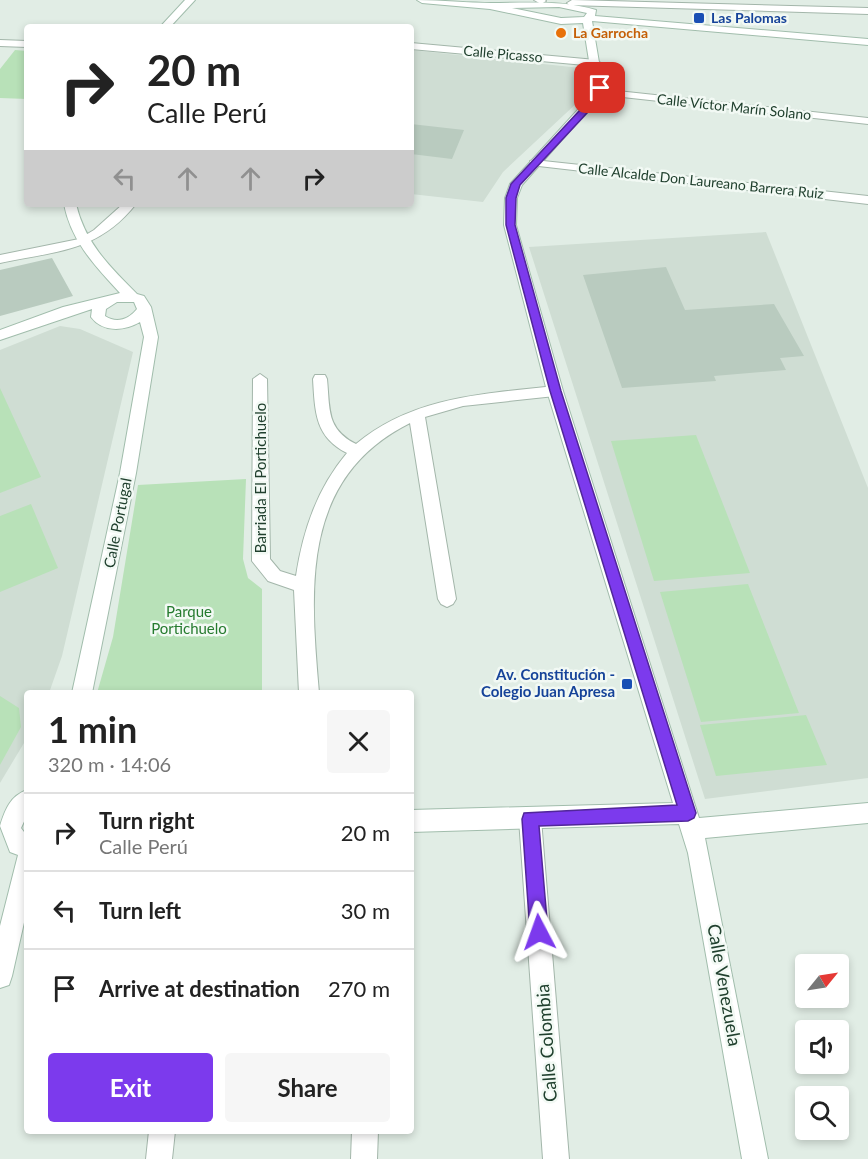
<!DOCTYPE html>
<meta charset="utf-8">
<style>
:root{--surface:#fff;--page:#f6f6f6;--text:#222;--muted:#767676;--line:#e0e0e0;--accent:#7c3aed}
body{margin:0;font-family:Lato,sans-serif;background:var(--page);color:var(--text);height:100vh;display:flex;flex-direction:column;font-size:22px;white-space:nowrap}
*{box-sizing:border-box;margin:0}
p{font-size:20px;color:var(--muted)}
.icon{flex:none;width:33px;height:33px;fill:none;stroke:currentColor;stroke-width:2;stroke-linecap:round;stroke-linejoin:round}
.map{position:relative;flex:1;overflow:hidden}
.side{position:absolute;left:24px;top:690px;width:390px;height:444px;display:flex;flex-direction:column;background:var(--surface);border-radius:6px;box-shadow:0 3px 9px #0003}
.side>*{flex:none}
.hud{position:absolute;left:24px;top:24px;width:390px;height:183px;border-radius:6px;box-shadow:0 3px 9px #0003;background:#fff;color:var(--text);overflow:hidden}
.needle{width:39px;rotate:60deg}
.buttons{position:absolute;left:795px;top:954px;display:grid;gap:12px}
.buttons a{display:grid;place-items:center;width:54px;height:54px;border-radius:6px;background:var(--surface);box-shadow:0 3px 9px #0003;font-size:30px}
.pin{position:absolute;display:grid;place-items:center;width:51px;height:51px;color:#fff;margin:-26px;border-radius:12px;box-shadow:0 3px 9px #0006}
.me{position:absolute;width:66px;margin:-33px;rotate:356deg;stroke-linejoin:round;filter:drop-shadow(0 0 4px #0008)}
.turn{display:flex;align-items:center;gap:21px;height:126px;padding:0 24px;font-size:27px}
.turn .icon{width:78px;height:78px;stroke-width:2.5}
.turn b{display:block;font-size:42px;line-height:51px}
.lanes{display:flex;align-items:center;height:57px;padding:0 24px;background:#0003;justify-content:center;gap:30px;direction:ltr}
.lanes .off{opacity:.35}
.round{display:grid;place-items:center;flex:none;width:63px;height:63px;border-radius:6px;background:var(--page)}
.overview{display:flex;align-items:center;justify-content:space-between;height:102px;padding:0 24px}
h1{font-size:36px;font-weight:700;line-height:45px}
.primary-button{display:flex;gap:12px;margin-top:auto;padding:12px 24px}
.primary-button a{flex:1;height:69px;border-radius:6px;background:var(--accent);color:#fff;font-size:24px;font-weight:700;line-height:69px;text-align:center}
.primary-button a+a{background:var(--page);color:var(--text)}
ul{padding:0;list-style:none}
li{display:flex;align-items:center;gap:18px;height:78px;padding:0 24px;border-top:2px solid var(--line)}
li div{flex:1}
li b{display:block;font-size:22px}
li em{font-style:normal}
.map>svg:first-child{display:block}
.built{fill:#cfddd3}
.green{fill:#b8e1b8}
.building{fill:#b9cbbf}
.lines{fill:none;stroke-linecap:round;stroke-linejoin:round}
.street-casing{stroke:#a3b6aa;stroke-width:2}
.secondary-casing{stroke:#a1bdac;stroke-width:2}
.street{fill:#fff;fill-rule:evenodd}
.secondary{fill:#fff;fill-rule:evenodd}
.route{fill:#7c3aed;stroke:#51269a;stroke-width:1.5}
.transit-dot{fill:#1a4fb4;stroke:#f2f9f4;stroke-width:2}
.food-dot{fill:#e8710a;stroke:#f2f9f4;stroke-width:2}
.labels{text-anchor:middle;stroke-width:5;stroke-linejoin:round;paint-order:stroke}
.far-transit-label{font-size:14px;font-weight:bold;fill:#164399;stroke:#f2f9f4;text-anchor:start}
.far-food-label{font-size:14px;font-weight:bold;fill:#c56008;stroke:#f2f9f4;text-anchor:start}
.far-street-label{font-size:14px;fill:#20402e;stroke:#f2f9f4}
.street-label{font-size:15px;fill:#20402e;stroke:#f2f9f4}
.park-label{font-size:15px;fill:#267b2f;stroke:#f2f9f4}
.transit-label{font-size:15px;font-weight:bold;fill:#164399;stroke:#f2f9f4;text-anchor:end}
.near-street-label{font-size:18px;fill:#20402e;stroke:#f2f9f4}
</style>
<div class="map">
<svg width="868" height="1159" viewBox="0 0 868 1159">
<rect width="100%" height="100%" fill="#e1ede5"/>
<path class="built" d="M411,50L581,68L584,88L579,101L503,172L483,202L411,194Z
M766,232L868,488V778L705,799L529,247Z
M60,326L80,329L133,352L62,656L49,693H27V738L0,783V350Z"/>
<path class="green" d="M15,50L27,51V99L0,98V69Z
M0,388L41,477L0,493Z
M696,435L750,573L654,581L611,441Z
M246,479L243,559L248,578L262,589V693H97L113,637L138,485Z
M31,504L58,568L0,592V516Z
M748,584L799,713L701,722L660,592Z
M0,696L19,708L21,727L0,765Z
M806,715L827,765L716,776L700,725Z"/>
<path class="building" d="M411,124L464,130L452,159L411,154Z
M52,258L73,296L0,316V270Z
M666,267L685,310L774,304L804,356L780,358L786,370L714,376L716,381L622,388L583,275Z"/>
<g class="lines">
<defs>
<path id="street" d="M534,0H545L546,1L541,4Z
M572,0L868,8V14L569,5L567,3Z
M0,40L27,41V47L0,46Z
M411,43L596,60L601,63L596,66L411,49Z
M599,89L868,118V124L595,94V90Z
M534,160L868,196V204L530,165V161Z
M123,204H136C98,252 56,251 0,263V255L79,239L94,230Z
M260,374L267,379L270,559L280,571L296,576C303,530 317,489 347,453C315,437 315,412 313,379L315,375H325L327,379C330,409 326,429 356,444C414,396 484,394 555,386L563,391L555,396L463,406L425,417L456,599L453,604L447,607L441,604L438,599L410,423C300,478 310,589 319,693H299L294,590L268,581L252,561L253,379Z
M530,808L538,812L541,819L569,1159H543L519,819L522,812Z
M149,1131H175L172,1159H146Z
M352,1131H378L377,1159H351Z"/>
<path id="secondary" d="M185,0H195L170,27H160Z
M417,0C442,0 467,3 491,3C526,3 563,0 596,10L595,16L868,39V45L592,21L604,92L522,185L517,198L516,225L563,391L699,818L868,803V823L705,838L768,1159H742L688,853L679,824L411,832V810L673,803L547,391L504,225L505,198L510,184L594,92L583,23L561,24L490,9L422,3ZM559,7L587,13L584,17L561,18L512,8Z
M64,204H76C85,243 110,267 137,294L144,296L151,307L158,337L136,473L92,693H72L120,473L144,337L140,322C125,331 103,333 91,317L92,309L0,340V330L63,307L120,293C95,266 71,241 64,204ZM117,302H134L137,309C129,319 117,324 105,316L106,309Z
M27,790V815L21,828L27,836V909L12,976L9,985L0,988V926L18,855L10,852L0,826C5,810 10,796 27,790Z"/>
</defs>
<use href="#street" class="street-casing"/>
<use href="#secondary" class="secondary-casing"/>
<use href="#street" class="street"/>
<use href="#secondary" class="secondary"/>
</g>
<path class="route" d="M598,86L604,88L600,99L520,185L516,198L515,225L561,391L696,813L694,818L688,821L539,826L548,932L545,938L539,941L533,938L530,932L522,819L524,813L677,805L550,391L506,225V198L511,184L593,96Z"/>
<g class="transit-dot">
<rect x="693" y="12" width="12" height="12" rx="3"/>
<rect x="621" y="678" width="12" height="12" rx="3"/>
</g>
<circle class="food-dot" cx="561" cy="33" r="6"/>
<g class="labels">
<g class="far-transit-label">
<text x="711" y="23">Las Palomas</text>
</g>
<g class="far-food-label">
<text x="573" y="38">La Garrocha</text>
</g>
<g class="far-street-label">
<text transform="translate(503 54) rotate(5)" y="5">Calle Picasso</text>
<text transform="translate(734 107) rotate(6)" y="5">Calle Víctor Marín Solano</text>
<text transform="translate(701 181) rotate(6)" y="5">Calle Alcalde Don Laureano Barrera Ruiz</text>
</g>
<g class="street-label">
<text transform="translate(261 478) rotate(-90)" y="5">Barriada El Portichuelo</text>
<text transform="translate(118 523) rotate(-79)" y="5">Calle Portugal</text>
</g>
<g class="park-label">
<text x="189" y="617">Parque<tspan x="189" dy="17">Portichuelo</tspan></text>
</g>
<g class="transit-label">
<text x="615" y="680">Av. Constitución -<tspan x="615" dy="17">Colegio Juan Apresa</tspan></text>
</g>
<g class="near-street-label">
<text transform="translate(724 985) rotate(80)" y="6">Calle Venezuela</text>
<text transform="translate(547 1043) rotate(-94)" y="6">Calle Colombia</text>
</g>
</g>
</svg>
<div class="buttons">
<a><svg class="needle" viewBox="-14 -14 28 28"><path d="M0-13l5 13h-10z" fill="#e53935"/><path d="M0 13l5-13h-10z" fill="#767676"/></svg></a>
<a><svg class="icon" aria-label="sound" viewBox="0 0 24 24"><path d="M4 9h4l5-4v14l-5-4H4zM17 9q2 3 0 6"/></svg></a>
<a><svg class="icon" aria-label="search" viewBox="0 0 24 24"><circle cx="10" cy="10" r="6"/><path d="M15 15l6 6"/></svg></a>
</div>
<div class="pin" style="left:600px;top:88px;background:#d93025"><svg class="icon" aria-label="arrive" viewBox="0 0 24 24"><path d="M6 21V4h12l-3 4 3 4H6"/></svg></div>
<svg class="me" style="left:539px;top:932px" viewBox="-20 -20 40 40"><path d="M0-17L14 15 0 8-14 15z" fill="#7c3aed" stroke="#fff" stroke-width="4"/></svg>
<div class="hud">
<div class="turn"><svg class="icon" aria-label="right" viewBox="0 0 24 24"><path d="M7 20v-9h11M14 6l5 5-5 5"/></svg><div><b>20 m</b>Calle Perú</div></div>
<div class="lanes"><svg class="icon off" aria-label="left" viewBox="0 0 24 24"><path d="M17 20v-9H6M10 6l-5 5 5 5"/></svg><svg class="icon off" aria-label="ahead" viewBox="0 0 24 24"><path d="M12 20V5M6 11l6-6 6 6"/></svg><svg class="icon off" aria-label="ahead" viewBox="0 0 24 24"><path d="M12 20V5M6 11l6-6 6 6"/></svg><svg class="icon" aria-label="right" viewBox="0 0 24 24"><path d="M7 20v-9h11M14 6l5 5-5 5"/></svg></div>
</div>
<section class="side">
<div class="overview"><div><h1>1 min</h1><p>320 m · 14:06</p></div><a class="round"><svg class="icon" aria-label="close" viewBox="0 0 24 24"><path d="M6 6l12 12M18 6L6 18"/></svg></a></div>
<ul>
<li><svg class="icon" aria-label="right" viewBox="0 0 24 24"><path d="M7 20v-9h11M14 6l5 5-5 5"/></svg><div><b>Turn right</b><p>Calle Perú</p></div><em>20 m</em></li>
<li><svg class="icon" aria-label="left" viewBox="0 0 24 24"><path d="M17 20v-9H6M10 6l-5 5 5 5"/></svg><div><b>Turn left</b></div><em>30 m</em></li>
<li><svg class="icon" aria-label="arrive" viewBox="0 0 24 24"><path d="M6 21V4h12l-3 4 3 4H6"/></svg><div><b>Arrive at destination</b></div><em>270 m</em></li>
</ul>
<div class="primary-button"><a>Exit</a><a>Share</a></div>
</section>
</div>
